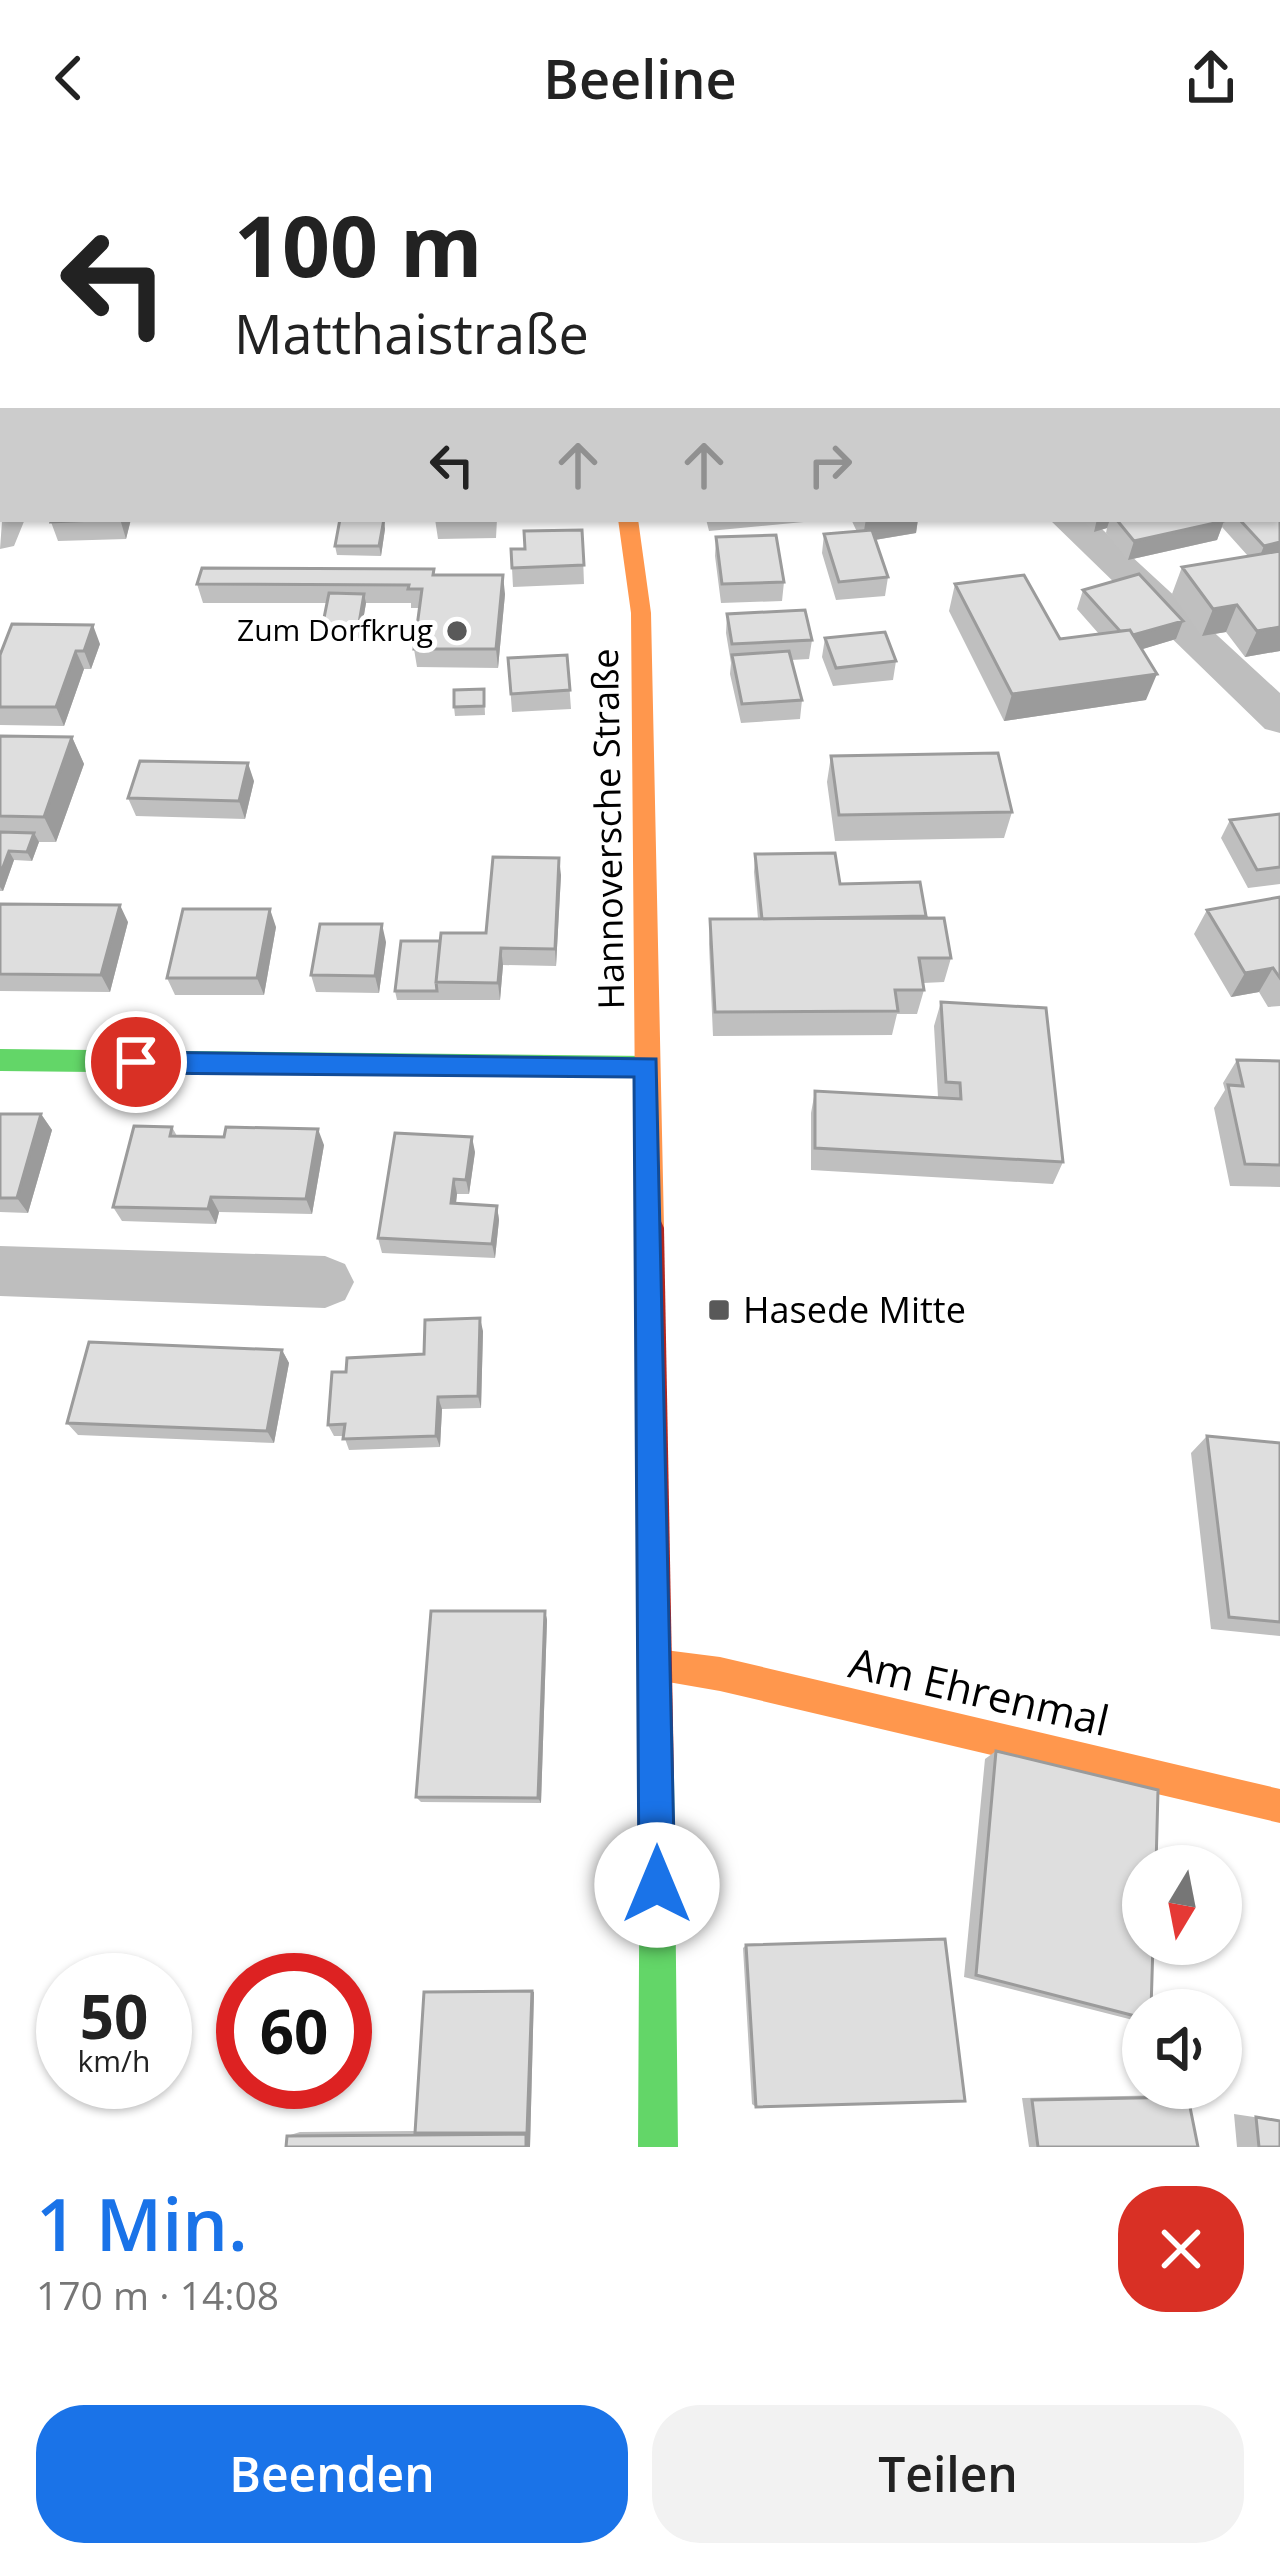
<!DOCTYPE html>
<html lang="de">
<meta charset="utf-8">
<style>
:root{--surface:#fff;--page:#f2f2f2;--text:#222;--muted:#767676;--accent:#1a73e8}
body{margin:0;font-family:"Open Sans",sans-serif;background:var(--page);color:var(--text);height:100vh;display:flex;flex-direction:column;font-size:45px;white-space:nowrap}
*{box-sizing:border-box;margin:0}
p{font-size:39px;color:var(--muted)}
.icon{flex:none;width:66px;height:66px;fill:none;stroke:currentColor;stroke-width:2;stroke-linecap:round;stroke-linejoin:round}
.map{position:relative;height:1991px;overflow:hidden}
.panel{display:flex;flex-direction:column;background:var(--surface);flex:1}
.panel>*{flex:none}
.hud{position:absolute;left:0px;top:0px;width:1281px;height:366px;box-shadow:0 3px 9px #0004;background:#fff;color:var(--text);overflow:hidden}
.needle{width:78px;rotate:190deg}
.tools{position:absolute;left:1122px;top:1689px;display:grid;gap:24px}
.tools a{display:grid;place-items:center;width:120px;height:120px;border-radius:50%;background:var(--surface);box-shadow:0 3px 9px #0004;font-size:60px}
.speed{position:absolute;left:36px;top:1797px;display:flex;gap:24px;font-size:60px;font-weight:700;text-align:center}
.speed>*{display:grid;place-content:center;width:156px;height:156px;border-radius:50%;background:var(--surface);box-shadow:0 3px 9px #0004;line-height:1}
.speed small{font-size:30px;font-weight:400}
.speed .limit{border:18px solid #d22;background:#fff;color:#111}
.pin{position:absolute;display:grid;place-items:center;width:102px;height:102px;color:#fff;margin:-51px;border:6px solid #fff;border-radius:50%;box-shadow:0 3px 12px #0007}
.me{position:absolute;width:132px;margin:-66px;rotate:0deg;stroke-linejoin:round;filter:drop-shadow(0 0 9px #0008)}
.turn{display:flex;align-items:center;gap:42px;height:252px;padding:0 36px;font-size:54px}
.turn .icon{width:156px;height:156px;stroke-width:2.5}
.turn b{display:block;font-size:84px;line-height:102px}
.lanes{display:flex;align-items:center;height:114px;padding:0 36px;background:#0003;justify-content:center;gap:60px;direction:ltr}
.lanes .off{opacity:.35}
.round{display:grid;place-items:center;flex:none;width:126px;height:126px;border-radius:48px;background:var(--page)}
.summary{display:flex;align-items:center;justify-content:space-between;height:204px;padding:0 36px}
h1{font-size:72px;font-weight:600;line-height:90px;color:var(--accent)}
.button{display:flex;gap:24px;margin-top:auto;padding:24px 36px}
.button a{flex:1;height:138px;border-radius:48px;background:var(--accent);color:#fff;font-size:48px;font-weight:600;line-height:138px;text-align:center}
.button a+a{background:var(--page);color:var(--text)}
header{display:flex;justify-content:space-between;align-items:center;height:156px;padding:0 36px;background:var(--surface);font-size:54px;font-weight:600}
.map>svg:first-child{display:block}
.lines{fill:none;stroke-linecap:round;stroke-linejoin:round}
.lane{fill:#bebebe;fill-rule:evenodd}
.street{fill:#bebebe;fill-rule:evenodd}
.fast{fill:#63d668;fill-rule:evenodd}
.slow{fill:#ff974d;fill-rule:evenodd}
.jam{fill:#b3261e;fill-rule:evenodd}
.wall{fill:#bfbfbf}
.shaded-wall{fill:#9b9b9b}
.building{fill:#dedede;stroke:#9b9b9b;stroke-width:3}
.route{fill:#1a73e8;stroke:#114b97;stroke-width:3}
.poi-dot{fill:#595959;stroke:#fff;stroke-width:4.5}
.labels{text-anchor:middle;stroke-width:10;stroke-linejoin:round;paint-order:stroke}
.far-poi-label{font-size:30px;fill:#000;stroke:#fff;text-anchor:end}
.street-label{font-size:36px;fill:#000;stroke:#fff}
.poi-label{font-size:36px;fill:#000;stroke:#fff;text-anchor:start}
.near-street-label{font-size:42px;fill:#000;stroke:#fff}
</style>
<header><svg class="icon" aria-label="back" viewBox="0 0 24 24"><path d="M15 5l-7 7 7 7"/></svg>Beeline<svg class="icon" aria-label="share" viewBox="0 0 24 24"><path d="M12 15V3M7 8l5-5 5 5M5 13v7h14v-7"/></svg></header>
<div class="map">
<svg width="1280" height="1991" viewBox="0 0 1280 1991">
<rect width="100%" height="100%" fill="#fff"/>
<g class="lines">
<path class="lane" d="M0,108H3V118H0Z
M0,206H3V216H0Z"/>
<path class="street" d="M776,0H807L774,3Z
M938,0H969L936,3Z
M0,4H3V22H0Z
M3,352V363H25L14,390L0,393Z
M1049,363H1091L1280,537V577L1265,573Z
M0,1090L325,1100L345,1108L354,1126L345,1144L325,1152L0,1140Z"/>
<path class="fast" d="M496,0H510L512,3H496Z
M0,893L647,900L656,904L660,911L656,918L647,922L0,915Z
M657,1607L669,1612L674,1624L678,1991H638L640,1624L645,1612Z"/>
<path class="slow" d="M618,363H638L651,457L664,1072L660,1081L650,1084L640,1081L636,1072L631,457Z
M657,1493L720,1501L1280,1633V1667L720,1535L645,1522L640,1510L645,1498Z"/>
<path class="jam" d="M650,1060L660,1063L664,1072L674,1624L669,1636L657,1641L645,1636L640,1624L636,1072L640,1063Z"/>
</g>
<path class="wall" d="M361,0H388L389,3H361Z
M859,0H910L908,3H859Z
M0,16H3V54H0Z
M0,115H3V178H0Z
M52,363H131L126,383L58,385L51,366Z
M435,363H497L496,382L438,383Z
M706,363H815L814,365L709,375Z
M851,363H918L916,377L875,384L888,421L885,440L836,444L822,397L824,378L857,376Z
M1081,363H1222L1224,365L1225,363H1278L1280,495L1245,501L1226,476L1202,480L1172,438L1182,411L1248,400L1222,371L1217,384L1128,404L1106,377L1107,372L1094,376Z
M385,373L381,400L337,399L335,390Z
M582,374L584,428L513,431L512,412Z
M716,381L784,426L782,445L721,447L715,400Z
M434,419L505,438L498,512L417,511L414,493L420,452H411V447H366L360,482H324L322,472L327,447H203L197,428Z
M955,428L1060,483L1099,478L1077,453L1083,434L1183,465L1176,483L1142,493L1146,544L1004,565L949,455Z
M727,458L812,484L809,503L791,504L802,544L800,563L741,567L730,518L731,507L726,477Z
M825,482L896,505L893,524L833,530L822,501Z
M100,488L91,513H84L64,570L0,569V499Z
M567,499L571,553L512,556L508,502Z
M484,533L485,559L455,560L454,551Z
M0,580L72,581L84,608L56,686H39L32,705L14,704L3,735H0Z
M831,600L1012,656L1004,682L835,685L827,626Z
M254,625L245,663L136,660L128,642Z
M1280,658V728L1248,732L1221,682L1230,664Z
M755,698L926,760L951,802L944,826L923,827L924,834L917,858H897L892,879L713,880L709,788L710,763H758L754,716Z
M561,719L556,810L503,809L500,844H397L395,835L440,785L486,777Z
M1280,741V850L1268,851L1259,836L1231,841L1194,778L1207,754Z
M0,748L128,766L110,836L0,835Z
M276,771L264,839H175L167,822Z
M386,786L379,837L316,836L311,819Z
M941,846L1063,1006L1053,1028L811,1014V957L815,935L938,941L934,870Z
M1237,904L1280,905V1031L1230,1030L1214,952L1225,934L1223,927Z
M0,958H41L52,974L28,1057L0,1056Z
M172,971L177,980L324,989L312,1058L219,1056L216,1068L122,1065L113,1051Z
M475,996L469,1038H457L456,1048L497,1050L499,1064L495,1102L382,1097L378,1082Z
M483,1175L481,1252L442,1253L440,1291L349,1294L344,1280H334L328,1269L346,1216L424,1198Z
M282,1194L289,1207L274,1287L78,1279L67,1267Z
M1207,1280L1280,1287V1480L1211,1473L1191,1297Z
M545,1455L547,1464L541,1647L421,1646L416,1641Z
M996,1595L1143,1854V1864H1133L964,1821L985,1603Z
M746,1789L756,1951L752,1948L743,1792Z
M534,1836L530,1991H286L287,1980L300,1976L415,1975Z
M1174,1939L1188,1941L1198,1991H1029L1022,1942Z
M1234,1958L1280,1965V1991H1237Z"/>
<path class="shaded-wall" d="M559,0H600V2L559,3Z
M3,233V253L0,261V241Z
M120,363H131L126,383Z
M384,363L385,373L381,400L379,390Z
M866,363H918L916,377L862,386Z
M1097,363H1110L1107,372L1094,376Z
M1224,365L1217,384L1128,404L1134,385Z
M1280,386V404L1256,409L1264,390Z
M503,419L505,438L498,512L496,493Z
M364,438L366,447L360,482L358,473Z
M1237,449L1226,476L1202,480L1213,453Z
M1183,465L1176,483L1120,500L1126,481Z
M93,469L100,488L91,513L84,495Z
M1280,471V495L1245,501L1257,475Z
M76,495L84,513L64,570L56,551Z
M1157,518L1146,544L1004,565L1012,538Z
M72,581L84,608L56,686L44,661Z
M248,607L254,625L245,663L239,645Z
M34,677L39,686L32,705L27,696Z
M9,695L14,704L3,735L0,731V719Z
M559,702L561,719L556,810L555,793Z
M120,749L128,766L110,836L101,819Z
M270,753L276,771L264,839L257,822Z
M382,768L386,786L379,837L375,820Z
M501,792L503,809L500,844L498,827Z
M1273,812L1259,836L1231,841L1245,817Z
M41,958L52,974L28,1057L17,1042Z
M318,973L324,989L312,1058L306,1043Z
M472,981L475,996L469,1038L466,1024Z
M454,1023L457,1038L454,1062L451,1047Z
M211,1041L219,1056L216,1068L208,1053Z
M497,1050L499,1064L495,1102L492,1088Z
M480,1162L483,1175L481,1252L478,1240Z
M282,1194L289,1207L274,1287L267,1275Z
M438,1241L442,1253L440,1291L436,1280Z
M545,1455L547,1464L541,1647L538,1642Z
M532,1835L534,1836L530,1991H526Z"/>
<path class="building" d="M984,0H1049L1044,3H994Z
M0,16H3L2,36H0Z
M0,115H3V159H0Z
M1278,341H1280V386L1264,390L1239,363H1278Z
M52,363H120L51,366Z
M340,363H384L379,390H335Z
M1116,363H1222L1224,365L1134,385Z
M582,374L584,409L512,412L511,393H525L524,375Z
M872,374L888,421L839,426L824,378Z
M776,379L784,426L722,428L716,381Z
M1280,395V471L1257,475L1237,449L1213,453L1182,411Z
M202,412L434,413L433,419H503L496,493H414L422,433H408L409,429L197,428Z
M1139,418L1183,465L1133,479L1130,474L1120,475L1083,434Z
M1024,419L1060,483L1130,474L1157,518L1012,538L955,428Z
M329,437L364,438L358,473L322,472Z
M805,454L812,484L732,488L727,458Z
M12,468L93,469L84,495H76L56,551H0V499Z
M885,476L896,505L836,512L825,482Z
M789,495L802,544L742,548L732,499Z
M567,499L570,534L511,538L508,502Z
M484,533V550L454,551V534Z
M0,580L72,581L44,661L0,660Z
M998,597L1012,656L839,659L831,600Z
M140,605L248,607L239,645L128,642Z
M1280,658V711L1257,714L1230,664Z
M0,676L34,677L27,696L9,695L0,719Z
M835,697L840,728L920,726L926,760L762,763L755,698Z
M493,701L559,702L555,793L501,792L498,827L436,826L441,777H486Z
M1280,741V822L1273,812L1245,817L1207,754Z
M0,748L120,749L101,819L0,818Z
M183,753H270L257,822H167Z
M944,762L951,802H919L924,834H895L898,855L715,856L710,763Z
M320,768H382L375,820L311,819Z
M401,785H440L436,826L437,835H395Z
M941,846L1046,852L1063,1006L815,992V935L961,943L960,927L946,926Z
M1237,904L1280,905V1009L1245,1008L1228,929L1243,930Z
M0,958H41L17,1042H0Z
M134,970L172,971L170,980L224,981L226,971L318,973L306,1043L211,1041L208,1053L113,1051Z
M395,977L472,981L466,1024L454,1023L451,1047L497,1050L492,1088L378,1082Z
M480,1162L478,1240L438,1241L436,1280L343,1283L345,1268L328,1269L332,1216H346L347,1202L424,1198L425,1164Z
M89,1186L282,1194L267,1275L67,1267Z
M1207,1280L1280,1287V1466L1229,1461Z
M431,1455H545L538,1642L416,1641Z
M996,1595L1158,1634L1156,1710H1143V1788H1153L1151,1854H1143V1862L976,1819Z
M945,1783L965,1945L756,1951L746,1789Z
M532,1835L527,1977H415L424,1836Z
M1188,1941L1198,1991H1038L1032,1944Z
M1256,1961L1280,1965V1991H1259Z
M526,1978V1991H286L287,1980Z"/>
<path class="route" d="M136,896L656,903L675,1729L670,1741L657,1747L644,1741L639,1729L634,921L136,917L123,906Z"/>
<g class="poi-dot">
<circle cx="457" cy="475" r="12"/>
<rect x="707" y="1142" width="24" height="24" rx="6"/>
</g>
<g class="labels">
<g class="far-poi-label">
<text x="433" y="485">Zum Dorfkrug</text>
</g>
<g class="street-label">
<text transform="translate(608 673) rotate(-91)" y="13">Hannoversche Straße</text>
</g>
<g class="poi-label">
<text x="743" y="1167">Hasede Mitte</text>
</g>
<g class="near-street-label">
<text transform="translate(979 1536) rotate(13)" y="15">Am Ehrenmal</text>
</g>
</g>
</svg>
<div class="tools">
<a><svg class="needle" viewBox="-14 -14 28 28"><path d="M0-13l5 13h-10z" fill="#e53935"/><path d="M0 13l5-13h-10z" fill="#767676"/></svg></a>
<a><svg class="icon" aria-label="sound" viewBox="0 0 24 24"><path d="M4 9h4l5-4v14l-5-4H4zM17 9q2 3 0 6"/></svg></a>
</div>
<div class="speed"><div>50<small>km/h</small></div><div class="limit">60</div></div>
<div class="pin" style="left:136px;top:906px;background:#d93025"><svg class="icon" aria-label="arrive" viewBox="0 0 24 24"><path d="M6 21V4h12l-3 4 3 4H6"/></svg></div>
<svg class="me" style="left:657px;top:1729px" viewBox="-20 -20 40 40"><circle r="19" fill="#fff"/><path d="M0-13L10 11 0 6-10 11z" fill="#1a73e8"/></svg>
<div class="hud">
<div class="turn"><svg class="icon" aria-label="left" viewBox="0 0 24 24"><path d="M17 20v-9H6M10 6l-5 5 5 5"/></svg><div><b>100 m</b>Matthaistraße</div></div>
<div class="lanes"><svg class="icon" aria-label="left" viewBox="0 0 24 24"><path d="M17 20v-9H6M10 6l-5 5 5 5"/></svg><svg class="icon off" aria-label="ahead" viewBox="0 0 24 24"><path d="M12 20V5M6 11l6-6 6 6"/></svg><svg class="icon off" aria-label="ahead" viewBox="0 0 24 24"><path d="M12 20V5M6 11l6-6 6 6"/></svg><svg class="icon off" aria-label="right" viewBox="0 0 24 24"><path d="M7 20v-9h11M14 6l5 5-5 5"/></svg></div>
</div>
</div>
<section class="panel">
<div class="summary"><div><h1>1 Min.</h1><p>170 m · 14:08</p></div><a class="round" style="background:#d93025;color:#fff"><svg class="icon" aria-label="close" viewBox="0 0 24 24"><path d="M6 6l12 12M18 6L6 18"/></svg></a></div>
<div class="button"><a>Beenden</a><a>Teilen</a></div>
</section>
